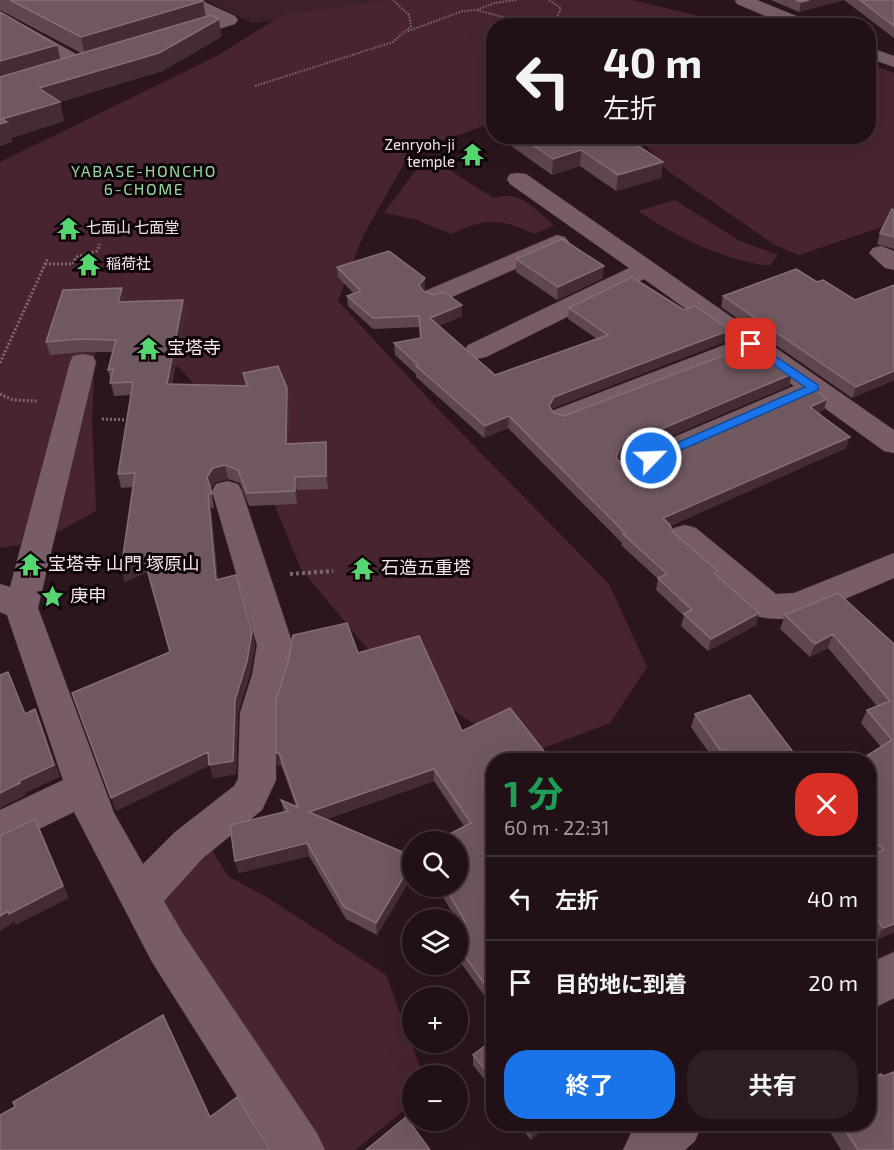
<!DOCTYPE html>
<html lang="ja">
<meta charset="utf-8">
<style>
:root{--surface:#211016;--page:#2d1e23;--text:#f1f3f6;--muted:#a29da1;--line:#3e3035;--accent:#1a73e8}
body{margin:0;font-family:"Exo 2","Noto Sans JP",sans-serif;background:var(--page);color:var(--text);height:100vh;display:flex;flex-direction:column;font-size:22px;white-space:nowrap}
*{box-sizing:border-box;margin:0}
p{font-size:20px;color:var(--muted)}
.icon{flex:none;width:33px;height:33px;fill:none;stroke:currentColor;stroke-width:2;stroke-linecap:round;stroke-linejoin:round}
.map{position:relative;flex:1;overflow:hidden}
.drawer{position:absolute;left:486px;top:753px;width:390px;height:378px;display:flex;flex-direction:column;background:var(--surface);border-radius:24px;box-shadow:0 6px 24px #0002,0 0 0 2px var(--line)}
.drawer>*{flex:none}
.hud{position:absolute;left:486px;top:18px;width:390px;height:126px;border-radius:24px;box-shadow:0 6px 24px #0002,0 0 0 2px var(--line);background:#211016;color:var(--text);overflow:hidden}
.controls{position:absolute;left:402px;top:831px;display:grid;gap:12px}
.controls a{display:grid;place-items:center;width:66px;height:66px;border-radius:50%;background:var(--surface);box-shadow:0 6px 24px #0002,0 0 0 2px var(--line);font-size:30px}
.pin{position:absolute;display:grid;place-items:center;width:51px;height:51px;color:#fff;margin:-26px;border-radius:12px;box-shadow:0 3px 9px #0006}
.me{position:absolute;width:66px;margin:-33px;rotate:66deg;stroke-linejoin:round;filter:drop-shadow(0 0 4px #0008)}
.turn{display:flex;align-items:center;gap:21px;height:126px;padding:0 18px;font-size:27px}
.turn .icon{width:78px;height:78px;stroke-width:2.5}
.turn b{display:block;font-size:42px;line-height:51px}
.round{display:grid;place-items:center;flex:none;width:63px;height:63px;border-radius:24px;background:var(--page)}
.headline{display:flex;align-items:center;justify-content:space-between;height:102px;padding:0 18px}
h1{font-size:36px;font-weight:700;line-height:45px;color:#1e9e55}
.cta{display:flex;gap:12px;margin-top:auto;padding:12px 18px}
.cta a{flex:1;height:69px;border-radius:24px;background:var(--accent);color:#fff;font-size:24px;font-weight:700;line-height:69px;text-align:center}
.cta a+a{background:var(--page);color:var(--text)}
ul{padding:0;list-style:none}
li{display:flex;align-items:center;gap:18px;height:84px;padding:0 18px;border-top:2px solid var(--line)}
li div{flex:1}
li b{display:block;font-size:22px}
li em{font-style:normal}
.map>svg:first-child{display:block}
.built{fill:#3c202a}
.green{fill:#482431}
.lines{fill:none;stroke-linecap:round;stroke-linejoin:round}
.minor-casing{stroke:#403035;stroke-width:1}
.path-far2{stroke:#7c6970;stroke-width:2;stroke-dasharray:1.5 1.5;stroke-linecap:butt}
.path-far1{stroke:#7c6970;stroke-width:3;stroke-dasharray:2 2;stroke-linecap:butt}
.path{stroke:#7c6970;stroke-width:4;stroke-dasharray:3 3;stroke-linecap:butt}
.minor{fill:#785d66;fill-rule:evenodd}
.wall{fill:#5f474f}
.shaded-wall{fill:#442c34}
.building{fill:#705860;stroke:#856e75;stroke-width:1.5}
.route{fill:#1a73e8;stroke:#114b97;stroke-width:1.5}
.labels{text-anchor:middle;stroke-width:6;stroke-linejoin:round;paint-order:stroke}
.far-poi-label{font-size:15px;fill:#f6e6eb;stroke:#0e0508;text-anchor:start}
.far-neighbourhood-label{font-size:16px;letter-spacing:1.5px;fill:#97d69f;stroke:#0e0508}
.poi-label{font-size:18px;fill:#f6e6eb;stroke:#0e0508;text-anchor:start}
</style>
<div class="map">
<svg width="894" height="1150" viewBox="0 0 894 1150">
<rect width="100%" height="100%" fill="#2c161e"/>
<path class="built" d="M205,0H487L252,23Z"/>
<path class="green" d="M388,0H632L736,25L494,26L493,123L411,151L363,236L338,301L436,407L609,584L647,667L610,723L523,756L376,659L301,569L253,453L181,369L135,341L95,353L92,421L96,511L40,542L0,548V162L217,56L282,15Z
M869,63L894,73V212L882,227L799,255L775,245L668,171L639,137L868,136Z
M427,155L493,198C521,190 533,208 554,225L535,234C501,219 486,217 451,234L415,219L384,213Z
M675,200L740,241L778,255L769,266C718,258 681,239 638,211Z
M209,845L228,876L268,898L386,975L423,1075L412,1076V1104L355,1150H311L152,901Z"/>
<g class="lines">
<defs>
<path id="minor" d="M179,0H200L235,16L238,20L235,24L183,40H171L168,36L171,32L214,19L181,4Z
M735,0H757L811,22L813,26H789L737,4Z
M0,12L89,61L92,65L89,69H77L0,24Z
M868,47L894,56V67L868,58Z
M518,173L526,174L894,430V453L884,451L812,399L642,474L631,477L620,474L616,467L620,460L794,386L749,354L574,422L564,425L554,422L550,416L554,410L732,342L644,279L486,357L477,359L468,357L464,351L468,345L629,268L510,184L507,179L510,174Z
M557,235L565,237L569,242L565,247L443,301L434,304L425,301L421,296L425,291Z
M881,246L894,251V270L885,268L869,253L873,248Z
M83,354L93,356L96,362L38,608L114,813L143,864L175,832L234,786L238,779L240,713L252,675L257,645L212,491L216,484L227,481L238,484L242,491L293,645L288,675L276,713V780L262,810L203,858L164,901L182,932L317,1133L325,1150H271L152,962L74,812L0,848V810L63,780L7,615L0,612V584L10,587L70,362L73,356Z
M685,525L696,528L776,594L794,593L894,553V578L810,614C793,619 774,621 757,616L674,544L669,536L674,528Z
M894,952V998L868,1011V964Z
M641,1124H702L695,1141L685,1150H623L631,1133Z"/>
</defs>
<use href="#minor" class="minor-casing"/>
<path class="path-far2" d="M477,10L494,3L516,0
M408,31L463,11L476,10L503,17L539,22L557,17L561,8L549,0
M255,86L393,42L411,26L409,15L393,0"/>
<path class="path-far1" d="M45,264H73L76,257L97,251L100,244
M0,363L48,258
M0,394L13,400L38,401
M102,419L131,420"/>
<path class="path" d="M290,574L333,571"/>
<use href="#minor" class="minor"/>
</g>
<path class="wall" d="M0,0H200L203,1L206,17L219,19L221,37L162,71L60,102L64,121L11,138L12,142L0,146V12L57,45L60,59L81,53L0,10Z
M771,0H894V38L844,0L799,12Z
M497,136H623L663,162L661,178L616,191L580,166L552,175Z
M894,210V249L877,244L880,233Z
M516,259L603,278L557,300L516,272Z
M337,267L425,289L423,291L462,305V316L438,326L495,375L597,339L568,319L569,308L727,341L553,408L552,410L554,413L564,416L792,374L789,386L619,458L618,460L621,465L633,468L824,410L818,413L846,448L670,526L675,534L718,571L717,576L759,613L756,625L708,651L681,626L684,616L656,590L658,579L621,545L622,543L508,428L484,438L416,377V374L395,355L394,343L420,338L419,327L373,329L348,306L347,296L353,293L338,277Z
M817,282L855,300L894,285V380L852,398L721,307L723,296Z
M183,300L185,312L172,384L245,386L243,373L287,388L289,401L288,444L328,456V489L297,490V504L249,506L240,483L228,479L215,482L211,489L214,508H211L218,580L252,632L255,645L250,674L238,713L236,774L213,778L210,765L116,811L170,652L147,572L125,582L121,569L133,487L121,488L118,474L131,395L114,396L108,370L112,352H83L50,355L46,342L125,301Z
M785,615L894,644V932L876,940L868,929V856H869L868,855V760L881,747L861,723L867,710L877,706L828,648L810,657L780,629Z
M358,653L462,731L494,760V1009L458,959V926L460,925L458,920H457L436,886H458L464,826L434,781L327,819L412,856V876L377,935L346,919L309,856L239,873L235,861L284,812L281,800L296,806L281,765L278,766L276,753Z
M695,714L799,760H714L691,727Z
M494,1039V1092L473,1065V1055Z
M883,1076L894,1150H841L825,1124H868Z
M518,1124H549L531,1140Z"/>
<path class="shaded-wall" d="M809,0H844L799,12L801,2Z
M203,1L206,19L85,56L81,37Z
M219,19L221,37L162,71L60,102L64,121L11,138L12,142L0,146V124L2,119L39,88Z
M57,45L61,63L0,82V61Z
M581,150L580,166L552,175L553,159Z
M663,162L661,178L616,191L618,175Z
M604,266L603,278L557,300L558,287Z
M425,278V289L419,296V285Z
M122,288L125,301L118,302Z
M183,300L185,312L170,397L167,384Z
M462,305V316L430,329V318Z
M730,330L727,341L553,408L548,417L549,406L554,397Z
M894,371V380L852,398L856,387Z
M792,374L789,386L619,458L614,468L616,457L621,446Z
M287,388L289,401L288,457L286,444Z
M827,399L824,410L807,418L810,407Z
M509,416L508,428L484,438L485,426Z
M850,437L846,448L661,530L663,518Z
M326,442L328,456V489L326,476Z
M225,465L228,479L215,482L210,490L207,477L213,468Z
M295,477L297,490V504L295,491Z
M208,494L211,508L219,594L216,580Z
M144,558L147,572L125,582L121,569Z
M759,613L756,625L708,651L711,639Z
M252,632L255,645L250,674L238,713L236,774L213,778L210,765L116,811L111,798L235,700Z
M833,634L828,648L810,657L815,644Z
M35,709L41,722L60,777L25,793L19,781Z
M276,753H279L281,765L278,766Z
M434,769V781L312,824L309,812Z
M20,783L26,795L0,808V793Z
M35,819L69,898L16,925L14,922L0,931V916Z
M307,843L309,856L239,873L235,861Z
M412,863V876L377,935L376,923Z
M894,924V932L876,940L883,928Z
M540,1124H549L531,1140L532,1130Z"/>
<path class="building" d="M10,0H200L203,1L81,37Z
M796,0H809L801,2Z
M860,0H894V26Z
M0,12L57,45L0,61Z
M211,15L219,19L159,53L39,88L60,102L2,119L7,122L0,124V77Z
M520,136H623L663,162L618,175L581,150L553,159Z
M892,209L894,210V237L880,233Z
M562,239L604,266L558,287L516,259Z
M389,251L425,278L419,285L423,291L433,295L444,292L462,305L430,318L495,375L608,335L569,308L632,277L684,310L695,306L730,330L554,397L549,406L554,413L564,416L751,345L792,374L621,446L616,457L621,465L633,468L645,465L815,390L827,399L810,407L850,437L663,518L669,524L675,534L718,571L714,573L759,613L711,639L684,614L692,610L658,578L667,574L623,534L625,533L509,416L485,426L416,366L418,365L394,343L421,338L419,316L373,318L347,296L361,291L337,267Z
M796,269L817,282L823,280L855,300L894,285V371L856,387L723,296Z
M122,288L118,302L183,300L167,384L248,386L243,373L278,366L287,388L286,444L326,442V476L295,477V491L247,493L238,470L225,465L213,468L207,477L212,494H208L216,580L236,575L252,632L247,661L235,700L233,761L209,765L208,752L111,798L72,693L170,652L144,558L121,569L135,473L118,474L133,382L110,383L113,369L108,370L116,340L79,339L46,342L63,290Z
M838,593L894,644V924L883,928L869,908L868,909V856L884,850L868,836V760H860L892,740L867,710L890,701L833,634L815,644L785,615Z
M347,623L358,653L419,636L462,731L510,708L551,760H494V997L458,947V926L465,921L444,886H458V842H434L471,823L434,769L309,812L412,856V863L376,923L344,907L307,843L235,861L230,825L288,811L281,800L298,807L279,753H276V700L288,662L293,635Z
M8,672L25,714L35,709L54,765L19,781L20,783L0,793V675Z
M750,695L799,760H727L695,714Z
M624,752L631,760H606Z
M35,819L63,886L9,914L8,911L0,916V836Z
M163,1015L210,1117L237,1097L270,1150H0V1115L15,1107L13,1102Z
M494,1039V1081L473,1055Z
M894,1072V1150H858L841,1124H868V1080L881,1074L883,1076Z
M406,1117L430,1150H366Z
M527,1124H540L532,1130Z"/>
<path class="route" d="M751,340L818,385V390L656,461H647V456L805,387L747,346L746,344Z"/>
<defs>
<symbol id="temple-bare" viewBox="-9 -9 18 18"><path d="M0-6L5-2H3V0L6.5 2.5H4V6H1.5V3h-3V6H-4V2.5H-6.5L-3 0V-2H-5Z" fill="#56d671" stroke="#0e0508" stroke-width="2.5" paint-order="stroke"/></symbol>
<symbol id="sight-bare" viewBox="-9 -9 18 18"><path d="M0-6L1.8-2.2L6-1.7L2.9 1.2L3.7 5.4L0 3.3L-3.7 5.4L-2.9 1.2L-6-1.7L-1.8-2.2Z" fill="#56d671" stroke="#0e0508" stroke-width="2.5" paint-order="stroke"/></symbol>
</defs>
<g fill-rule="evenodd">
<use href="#temple-bare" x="456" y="138" width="33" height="33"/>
<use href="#temple-bare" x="52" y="212" width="33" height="33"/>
<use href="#temple-bare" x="72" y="248" width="33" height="33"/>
<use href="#temple-bare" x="132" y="332" width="33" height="33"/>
<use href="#temple-bare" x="14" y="548" width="33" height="33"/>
<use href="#temple-bare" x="346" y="552" width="33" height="33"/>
<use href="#sight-bare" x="36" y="580" width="33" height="33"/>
</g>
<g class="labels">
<g class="far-poi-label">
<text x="455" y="150" text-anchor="end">Zenryoh-ji<tspan x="455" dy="17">temple</tspan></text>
<text x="86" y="233">七面山 七面堂</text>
<text x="106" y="269">稲荷社</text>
</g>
<g class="far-neighbourhood-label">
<text x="144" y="177">YABASE-HONCHO<tspan x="144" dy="18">6-CHOME</tspan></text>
</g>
<g class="poi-label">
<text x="167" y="354">宝塔寺</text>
<text x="48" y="570">宝塔寺 山門 塚原山</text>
<text x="381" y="574">石造五重塔</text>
<text x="70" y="602">庚申</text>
</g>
</g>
</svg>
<div class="controls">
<a><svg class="icon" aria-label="search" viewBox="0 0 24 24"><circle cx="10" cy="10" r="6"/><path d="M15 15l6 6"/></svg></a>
<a><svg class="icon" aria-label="layers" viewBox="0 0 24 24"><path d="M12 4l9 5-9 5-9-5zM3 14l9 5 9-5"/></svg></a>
<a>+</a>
<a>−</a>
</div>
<div class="pin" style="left:751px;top:344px;background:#d93025"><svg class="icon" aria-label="arrive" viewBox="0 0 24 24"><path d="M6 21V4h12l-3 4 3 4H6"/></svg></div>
<svg class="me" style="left:651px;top:458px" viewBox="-20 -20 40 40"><circle r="17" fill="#1a73e8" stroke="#fff" stroke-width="3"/><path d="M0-11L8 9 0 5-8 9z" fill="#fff"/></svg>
<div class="hud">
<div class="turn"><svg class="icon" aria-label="left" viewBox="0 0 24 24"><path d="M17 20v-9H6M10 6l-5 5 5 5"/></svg><div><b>40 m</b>左折</div></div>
</div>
<section class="drawer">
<div class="headline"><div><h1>1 分</h1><p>60 m · 22:31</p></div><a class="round" style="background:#d93025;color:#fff"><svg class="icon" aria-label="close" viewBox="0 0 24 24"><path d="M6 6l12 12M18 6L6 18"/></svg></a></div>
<ul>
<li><svg class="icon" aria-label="left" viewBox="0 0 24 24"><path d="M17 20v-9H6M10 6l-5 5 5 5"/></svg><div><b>左折</b></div><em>40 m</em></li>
<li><svg class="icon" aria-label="arrive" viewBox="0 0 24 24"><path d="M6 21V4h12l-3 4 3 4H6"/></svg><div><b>目的地に到着</b></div><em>20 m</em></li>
</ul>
<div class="cta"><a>終了</a><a>共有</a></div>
</section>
</div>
